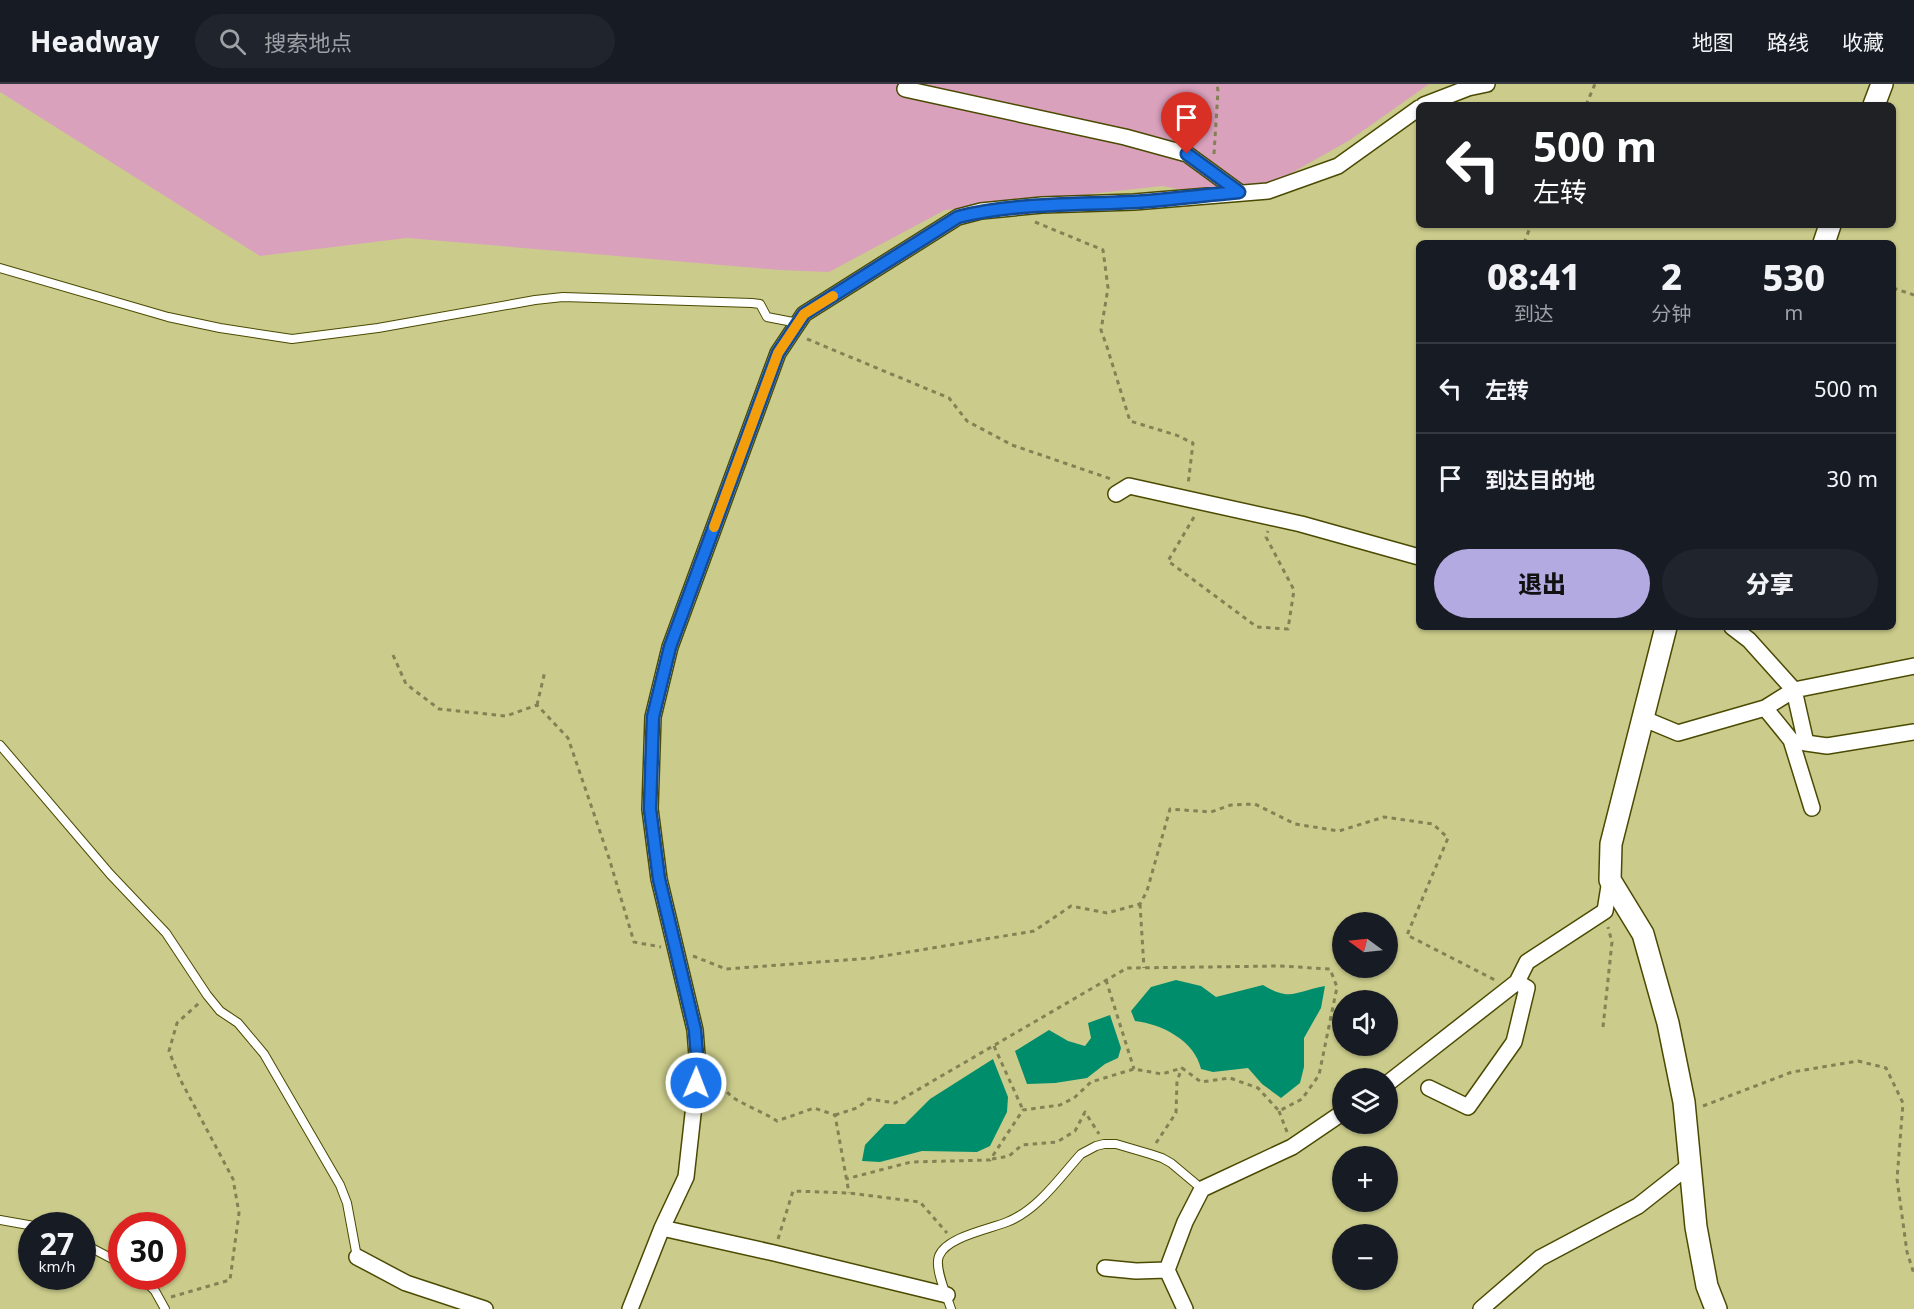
<!DOCTYPE html>
<html lang="zh">
<meta charset="utf-8">
<style>
:root{--surface:#171b24;--page:#20242c;--text:#f1f3f6;--muted:#9ea1a6;--line:#363941;--accent:#b4aae2}
body{margin:0;font-family:"Noto Sans","Noto Sans SC",sans-serif;background:var(--page);color:var(--text);height:100vh;display:flex;flex-direction:column;font-size:22px;white-space:nowrap}
*{box-sizing:border-box;margin:0}
p{font-size:20px;color:var(--muted)}
.icon{flex:none;width:33px;height:33px;fill:none;stroke:currentColor;stroke-width:2;stroke-linecap:round;stroke-linejoin:round}
.map{position:relative;flex:1;overflow:hidden}
.drawer{position:absolute;left:1416px;top:156px;width:480px;height:390px;display:flex;flex-direction:column;background:var(--surface);border-radius:9px;box-shadow:0 2px 4px #0004}
.drawer>*{flex:none}
.hud{position:absolute;left:1416px;top:18px;width:480px;height:126px;border-radius:9px;box-shadow:0 2px 4px #0004;background:#202124;color:#fff;overflow:hidden}
.needle{width:39px;rotate:285deg}
.buttons{position:absolute;left:1332px;top:828px;display:grid;gap:12px}
.buttons a{display:grid;place-items:center;width:66px;height:66px;border-radius:50%;background:var(--surface);box-shadow:0 2px 4px #0004;font-size:30px}
.speed{position:absolute;left:18px;top:1128px;display:flex;gap:12px;font-size:30px;font-weight:700;text-align:center}
.speed>*{display:grid;place-content:center;width:78px;height:78px;border-radius:50%;background:var(--surface);box-shadow:0 2px 4px #0004;line-height:1}
.speed small{font-size:15px;font-weight:400}
.speed .limit{border:9px solid #d22;background:#fff;color:#111}
.pin{position:absolute;display:grid;place-items:center;width:51px;height:51px;color:#fff;margin:-62px -26px;border-radius:50% 50% 50% 0;rotate:-45deg;box-shadow:0 0 6px #0007}
.pin .icon{rotate:45deg}
.me{position:absolute;width:66px;margin:-33px;rotate:1deg;stroke-linejoin:round;filter:drop-shadow(0 0 4px #0008)}
.turn{display:flex;align-items:center;gap:21px;height:126px;padding:0 18px;font-size:27px}
.turn .icon{width:78px;height:78px;stroke-width:2.5}
.turn b{display:block;font-size:42px;line-height:51px}
.eta{display:flex;justify-content:space-evenly;align-items:center;height:102px;text-align:center}
.eta b{font-size:36px;font-weight:800;line-height:42px}
.cta{display:flex;gap:12px;margin-top:auto;padding:12px 18px}
.cta a{flex:1;height:69px;border-radius:36px;background:var(--accent);color:#111;font-size:24px;font-weight:800;line-height:69px;text-align:center}
.cta a+a{background:var(--page);color:var(--text)}
ul{padding:0;list-style:none}
li{display:flex;align-items:center;gap:18px;height:90px;padding:0 18px;border-top:2px solid var(--line)}
li div{flex:1}
li b{display:block;font-size:22px}
li em{font-style:normal}
header{display:flex;align-items:center;gap:36px;box-sizing:border-box;height:84px;padding:0 30px;background:var(--surface);border-bottom:2px solid var(--line)}
header strong{font-size:28px}
nav{display:flex;gap:33px;margin-inline-start:auto;font-size:21px}
.search{width:420px;height:54px;background:var(--page);display:flex;align-items:center;gap:15px;box-sizing:border-box;padding:0 21px;border-radius:33px;color:var(--muted);font-size:22px}
.map>svg:first-child{display:block}
.green{fill:#daa1bd}
.water{fill:#008d6b}
.lines{fill:none;stroke-linecap:round;stroke-linejoin:round}
.lane-casing{stroke:#4b4a02;stroke-width:10}
.street-casing{stroke:#4b4a02;stroke-width:18}
.secondary-casing{stroke:#4b4a02;stroke-width:24}
.path{stroke:#828255;stroke-width:3;stroke-dasharray:4.5 4.5;stroke-linecap:butt}
.lane{stroke:#fff;stroke-width:8}
.street{stroke:#fff;stroke-width:15}
.secondary{stroke:#fff;stroke-width:21}
.route-casing{stroke:#114b97;stroke-width:15}
.route{stroke:#1a73e8;stroke-width:10}
.slow{stroke:#f59e0b;stroke-width:10}
</style>
<header>
<strong>Headway</strong>
<div class="search"><svg class="icon" aria-label="search" viewBox="0 0 24 24"><circle cx="10" cy="10" r="6"/><path d="M15 15l6 6"/></svg>搜索地点</div>
<nav><a>地图</a><a>路线</a><a>收藏</a></nav>
</header>
<div class="map">
<svg width="1914" height="1225" viewBox="0 0 1914 1225">
<rect width="100%" height="100%" fill="#cbcc8b"/>
<path class="green" d="M0,0H1429L1350,56L1242,117L1162,102L945,126L829,188L780,186L407,154L260,172L0,8Z"/>
<path class="water" d="M1176,896L1201,902L1216,913L1263,901C1291,918 1296,907 1325,902L1321,924L1304,954V983L1300,999L1281,1014L1262,1000L1248,984L1213,988L1201,985C1195,957 1162,940 1135,937L1131,927L1151,903Z
M1110,931L1121,964L1118,974L1105,980L1087,994L1055,999L1027,1000L1015,967L1049,946L1068,957L1085,962L1091,954L1088,939Z
M993,975L1008,1013L1007,1028L990,1062L977,1068L922,1067L880,1078L862,1077L865,1061L885,1040H905L930,1015Z"/>
<g class="lines">
<defs>
<path id="lane" d="M0,184L168,233L220,244L292,255L378,244L535,216L563,213L752,219L760,220L767,233L798,239
M0,661L110,790L166,849L207,911L220,927L238,939L264,970L340,1101L347,1119L357,1173
M0,1136L34,1142
M82,1159L122,1180
M140,1192L155,1207L165,1225
M951,1225C947,1212 934,1184 939,1172C946,1153 990,1145 1007,1138C1038,1126 1060,1093 1081,1070L1096,1062L1104,1060H1116L1150,1070L1162,1074L1171,1079L1202,1105"/>
<path id="street" d="M905,5L1125,53L1187,70L1239,108
M1424,21L1468,4L1487,0
M1116,410L1129,402L1301,440L1419,473
M1732,543L1749,556L1794,606L1806,659L1827,662L1914,648
M1765,624L1791,656L1812,724
M1642,634L1678,649L1765,624L1794,606L1914,582
M1388,999L1517,898L1527,878L1605,827L1610,796
M1429,1004L1468,1023L1514,958L1527,904L1517,898
M662,1144L774,1169L947,1211
M357,1173L406,1199L485,1225
M1105,1184L1136,1187L1167,1186
M630,1225L662,1144L686,1093L698,985L695,946L659,795L650,725L653,633L670,563L778,269L804,230L958,133L981,127L1042,121L1134,118L1268,107L1338,82L1419,24
M1185,1225L1167,1186L1185,1138L1202,1105L1292,1063L1342,1029
M1481,1225L1540,1174L1638,1122L1690,1081"/>
<path id="secondary" d="M1874,21L1882,0
M1824,159L1830,141
M1666,543L1611,760L1610,796L1643,850L1668,939L1684,1018L1696,1143L1707,1202L1716,1225"/>
</defs>
<use href="#lane" class="lane-casing"/>
<use href="#street" class="street-casing"/>
<use href="#secondary" class="secondary-casing"/>
<path class="path" d="M1586,21L1595,0
M1214,70L1218,7L1217,0
M1035,138L1103,166L1108,204L1101,246L1107,263L1130,337L1176,351L1193,359L1188,401
M1524,159L1531,141
M1893,204L1914,211
M807,255L949,314L967,337L1012,361L1111,395
M1194,433L1168,477L1257,543L1288,545L1294,506L1266,453L1268,447
M393,571L406,600L439,625L506,632L537,621L568,654L609,774L634,858L661,863
M537,621L545,587
M1140,820L1144,884
M693,872L726,885L872,874L1034,847L1071,822L1107,829L1140,820L1147,807L1170,725L1211,728L1231,721L1255,720L1295,740L1339,747L1384,733L1433,740L1448,754L1407,851L1495,896
M1106,896L1134,985
M1603,943L1612,858L1608,843
M994,962L1023,1026
M711,1001C729,1004 725,1010 739,1017C751,1024 765,1029 777,1037L814,1024L835,1031L849,1109
M1703,1022L1792,988L1858,977L1886,984L1903,1019L1897,1095L1907,1168L1914,1190
M1279,1027L1287,1048
M835,1031L857,1024L869,1015L895,1019L1127,884L1280,882L1330,885L1337,903L1319,991L1302,1015L1279,1027L1258,1004L1230,994L1201,998L1182,984L1162,990L1134,985L1091,998L1074,1014L1060,1021L1023,1026L990,1076L911,1078L846,1095
M1156,1059L1176,1029L1177,997L1182,984
M992,1075L1009,1072L1022,1061L1057,1058L1075,1047L1085,1028L1099,1050
M778,1155L793,1107L849,1109L920,1118L947,1149
M171,1213L230,1196L239,1129L233,1095L180,995L169,967L177,939L199,919"/>
<use href="#lane" class="lane"/>
<use href="#street" class="street"/>
<use href="#secondary" class="secondary"/>
</g>
<g class="lines">
<defs>
<path id="route" d="M696,999L698,985L695,946L659,795L650,725L653,633L670,563L778,269L804,230L958,133C1015,119 1074,121 1133,118C1168,116 1204,111 1239,108L1187,70"/>
</defs>
<use href="#route" class="route-casing"/>
<use href="#route" class="route"/>
<path class="slow" d="M714,443L778,269L804,230L833,212"/>
</g>
</svg>
<div class="buttons">
<a><svg class="needle" viewBox="-14 -14 28 28"><path d="M0-13l5 13h-10z" fill="#e53935"/><path d="M0 13l5-13h-10z" fill="#9ea1a6"/></svg></a>
<a><svg class="icon" aria-label="sound" viewBox="0 0 24 24"><path d="M4 9h4l5-4v14l-5-4H4zM17 9q2 3 0 6"/></svg></a>
<a><svg class="icon" aria-label="layers" viewBox="0 0 24 24"><path d="M12 4l9 5-9 5-9-5zM3 14l9 5 9-5"/></svg></a>
<a>+</a>
<a>−</a>
</div>
<div class="speed"><div>27<small>km/h</small></div><div class="limit">30</div></div>
<div class="pin" style="left:1187px;top:70px;background:#d93025"><svg class="icon" aria-label="arrive" viewBox="0 0 24 24"><path d="M6 21V4h12l-3 4 3 4H6"/></svg></div>
<svg class="me" style="left:696px;top:999px" viewBox="-20 -20 40 40"><circle r="17" fill="#1a73e8" stroke="#fff" stroke-width="3"/><path d="M0-11L8 9 0 5-8 9z" fill="#fff"/></svg>
<div class="hud">
<div class="turn"><svg class="icon" aria-label="left" viewBox="0 0 24 24"><path d="M17 20v-9H6M10 6l-5 5 5 5"/></svg><div><b>500 m</b>左转</div></div>
</div>
<section class="drawer">
<div class="eta">
<div><b>08:41</b><p>到达</p></div>
<div><b>2</b><p>分钟</p></div>
<div><b>530</b><p>m</p></div>
</div>
<ul>
<li><svg class="icon" aria-label="left" viewBox="0 0 24 24"><path d="M17 20v-9H6M10 6l-5 5 5 5"/></svg><div><b>左转</b></div><em>500 m</em></li>
<li><svg class="icon" aria-label="arrive" viewBox="0 0 24 24"><path d="M6 21V4h12l-3 4 3 4H6"/></svg><div><b>到达目的地</b></div><em>30 m</em></li>
</ul>
<div class="cta"><a>退出</a><a>分享</a></div>
</section>
</div>
